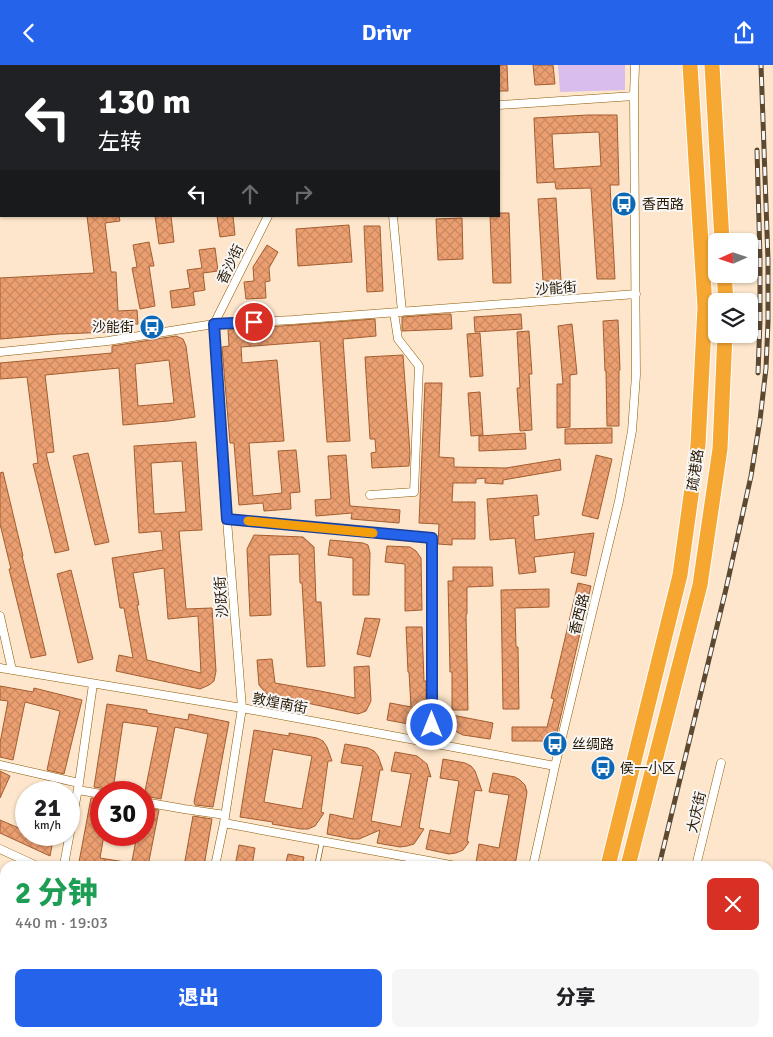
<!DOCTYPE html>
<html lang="zh">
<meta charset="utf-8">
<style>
:root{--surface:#fff;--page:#f6f6f6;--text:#202124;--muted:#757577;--accent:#2563eb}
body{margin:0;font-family:Signika,"Noto Sans SC",sans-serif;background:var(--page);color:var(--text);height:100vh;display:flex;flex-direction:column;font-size:19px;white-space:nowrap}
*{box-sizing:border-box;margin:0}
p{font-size:16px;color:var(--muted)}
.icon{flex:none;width:28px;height:28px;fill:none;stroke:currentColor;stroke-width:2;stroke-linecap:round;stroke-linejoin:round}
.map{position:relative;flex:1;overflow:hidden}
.drawer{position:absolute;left:0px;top:796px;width:774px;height:176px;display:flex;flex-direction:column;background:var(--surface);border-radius:15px 15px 0 0;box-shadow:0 1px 4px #0004}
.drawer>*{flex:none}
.top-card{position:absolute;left:0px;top:0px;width:500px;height:152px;box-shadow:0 1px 4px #0004;background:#202124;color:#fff;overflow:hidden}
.needle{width:32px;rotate:267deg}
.controls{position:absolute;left:708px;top:168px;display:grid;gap:10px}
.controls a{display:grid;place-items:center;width:50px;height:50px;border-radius:8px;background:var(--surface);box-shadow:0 1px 4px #0004;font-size:25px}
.speed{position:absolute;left:15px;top:716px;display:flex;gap:10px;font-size:25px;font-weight:700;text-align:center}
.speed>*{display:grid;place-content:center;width:65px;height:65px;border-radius:50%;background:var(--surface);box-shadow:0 1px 4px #0004;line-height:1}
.speed small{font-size:12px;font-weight:400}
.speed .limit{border:8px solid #d22;background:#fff;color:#111}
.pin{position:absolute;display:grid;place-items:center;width:42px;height:42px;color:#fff;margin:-21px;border:2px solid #fff;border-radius:50%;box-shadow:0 1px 5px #0007}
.me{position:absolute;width:55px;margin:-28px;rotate:0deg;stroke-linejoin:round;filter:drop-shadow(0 0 4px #0008)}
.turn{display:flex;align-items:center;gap:18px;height:105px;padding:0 15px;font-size:22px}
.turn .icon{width:65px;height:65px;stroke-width:2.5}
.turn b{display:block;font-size:35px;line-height:42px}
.lanes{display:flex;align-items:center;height:48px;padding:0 15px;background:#0003;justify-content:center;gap:25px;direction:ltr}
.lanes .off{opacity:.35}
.round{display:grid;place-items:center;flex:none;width:52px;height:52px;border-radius:8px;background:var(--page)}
.summary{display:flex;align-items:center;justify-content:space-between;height:85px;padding:0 15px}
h1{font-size:30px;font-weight:800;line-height:38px;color:#1e9e55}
.primary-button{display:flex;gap:10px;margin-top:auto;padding:10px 15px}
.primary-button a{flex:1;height:58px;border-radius:8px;background:var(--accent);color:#fff;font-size:20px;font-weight:800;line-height:58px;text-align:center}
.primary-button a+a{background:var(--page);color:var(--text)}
header{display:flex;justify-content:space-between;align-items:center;height:65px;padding:0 15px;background:var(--accent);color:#fff;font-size:22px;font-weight:800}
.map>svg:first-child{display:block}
.pitch{fill:#d9bdec}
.building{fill:url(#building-cross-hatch);stroke:#a45d30;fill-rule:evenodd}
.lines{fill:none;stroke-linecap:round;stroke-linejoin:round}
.lane-casing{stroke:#8d5a02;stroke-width:5.5}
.street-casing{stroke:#8d5a02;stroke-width:9}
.highway-casing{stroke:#fff;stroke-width:17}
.lane{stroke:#fff;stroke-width:4}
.street{stroke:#fff;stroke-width:8}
.highway{stroke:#f6a732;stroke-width:15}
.rail-casing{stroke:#5b4932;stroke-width:5}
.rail{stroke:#f7f7f7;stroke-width:3;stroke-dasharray:9;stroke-linecap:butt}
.route-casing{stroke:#184099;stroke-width:12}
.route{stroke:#2563eb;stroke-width:9}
.slow{stroke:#f59e0b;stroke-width:9}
.labels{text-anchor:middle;stroke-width:4;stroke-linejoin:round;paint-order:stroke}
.poi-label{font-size:14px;fill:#281802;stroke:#f7f7f7;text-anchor:start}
.street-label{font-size:14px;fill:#281802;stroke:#f7f7f7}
</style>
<header><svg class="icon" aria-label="back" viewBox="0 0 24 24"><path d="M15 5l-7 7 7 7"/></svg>Drivr<svg class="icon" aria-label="share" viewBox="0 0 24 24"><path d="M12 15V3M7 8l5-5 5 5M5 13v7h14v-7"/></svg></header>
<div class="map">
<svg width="773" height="972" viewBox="0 0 773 972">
<defs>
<pattern id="building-cross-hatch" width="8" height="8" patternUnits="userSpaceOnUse" patternTransform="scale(1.25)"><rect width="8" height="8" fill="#eb9f71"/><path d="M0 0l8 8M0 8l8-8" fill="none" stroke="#ca8860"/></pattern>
</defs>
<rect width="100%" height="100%" fill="#fde6cb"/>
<path class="pitch" d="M558,0H625V25L560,27Z
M773,862V971L765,968H769V881Z"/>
<path class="building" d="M499,0H507L508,26H499Z
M533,0H553L555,19L535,20Z
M588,50H617L619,120H610L615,214H597L591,123L556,124L555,117L537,118L534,53ZM599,67L601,101L554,104L552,69Z
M556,133L561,216H543L538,134Z
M499,148H509L511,218H493L490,151H499Z
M87,151H119L120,156L105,158L111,207H116L118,246L137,245L138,259L111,261L112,267L59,269L0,274V213L94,208Z
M155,151H171L174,177L159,179Z
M217,151H233L235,170L220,172Z
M462,153L463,194L438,195L436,154Z
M349,160L352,197L298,201L296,164Z
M364,161H380L383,226L367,227Z
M149,177L154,201H149L155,241L140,244L132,203L137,202L133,180Z
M267,180L278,187L269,203L270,216L265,217L266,233L246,234L244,217L254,216L253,202Z
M215,183L218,206L203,208L205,225L193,227L195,240L172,243L170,226L190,223L187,205L202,203L199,185Z
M444,249H451L452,264L402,266V252Z
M521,249L522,264L475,267L474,252Z
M375,254L376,271L343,274L350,376L327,377L320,276L241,282L242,298L277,295L284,376L249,378L253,431L282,428L278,386L296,385L300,427L290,428L291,444L264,446L263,438L239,440L234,378H230L222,282L229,281L228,265Z
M618,255L620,305H619V361H607L606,306H605L603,256Z
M572,259L577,309L570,310V362L557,363V319H563L558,261Z
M529,266L532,309H529L532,365L520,366L517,323H520L517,267Z
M480,268L483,311L470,312L467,269Z
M176,271L183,274L186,281L195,352L168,356L123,360L119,303L45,310L54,387L46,388L69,485L55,488L33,399L38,398L27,312L0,314V298L112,288V281ZM169,295L174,338L138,341L135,299Z
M403,290L410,388L409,401L372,403L371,388L376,387L375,374H370L365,292Z
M425,318H442L439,392L454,393V402L506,403L560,394L561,405L503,415V419L485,418V413L476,414V418H453L452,437H475V474H452V480L438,479L439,459L419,458Z
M480,327L483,370L471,371L468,328Z
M612,363V378L565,379V364Z
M525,368L526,384L479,386V371Z
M196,377L202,465L179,466L186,544L212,543L216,606L214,616L209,620L200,624L116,606L119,590L133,593L124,543H120L112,493L163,485L161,466L139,468L134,381ZM182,396L186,447L154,449L151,398ZM164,503L168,554L198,551L201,608L147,595L137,540H139L133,508Z
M88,388L109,477L95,480L73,391Z
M346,390L350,441L400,445L399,458L351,454L352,448L316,451L315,435L331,434L328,391Z
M596,390L612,394L598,454L582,450Z
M3,407L23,491H22L46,590L31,593L9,504H11L0,459V408Z
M537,430L539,450L533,451L535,475L594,468L586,511L571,508L575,487L534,492L536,507L519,509L515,473L490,475L487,434Z
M254,470L303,472L314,482L316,537H321L325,601L307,602L302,518H300L299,489L269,490L271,550L250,551L247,484Z
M330,475L363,478L368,480L370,488L369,530H353V493L328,490Z
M387,481L410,482L416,486L421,493L422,545L405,546V499L385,497Z
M453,502H492L493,521L467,522V549H466L468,645H452V607H450L448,516H453Z
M71,505L93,594L78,598L57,509Z
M578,518L591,521L555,676H512V662H547L554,634L551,633Z
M549,524V542L515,543L516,582H518L519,644H503L501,525Z
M365,553L380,554L370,592L357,589Z
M406,562H422L424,616H426V646L422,655L414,660L387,655L390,638L411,642L409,607H408Z
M272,594L275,618L320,626L355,633L354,602L369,601L371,636L366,646L358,649L307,638L306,640L271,634L259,620L257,595Z
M0,621L33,627L34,623L82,635L64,709L47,705L60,646L25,637L13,695L0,692V678L8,636L0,635Z
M107,639L147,645V648L188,655L189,649L229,657L213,742L195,740L194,737L208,669L175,662L161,734L144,731L158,662L123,657L113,725L94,722Z
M452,650L493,658L490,674L463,670L457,667L452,660Z
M254,665L289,671V668L317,673L323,676L327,682L332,696H328L321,747L324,748L315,761L308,764H301L272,759L273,757L240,752ZM273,684L312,691L302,744L264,737Z
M345,679L368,683L374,686L378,691L383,705H380L371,756L401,762L411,709L391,706L395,687L417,691L427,699L431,712L428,711L419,763L424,764L414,779L407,781L400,782L377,778L380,765L359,774H352L327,769L330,749L353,754L363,701L341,698Z
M443,694L465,698L471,701L475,706L482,726L475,725L467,776L469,777L463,785L456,788L449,789L426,784L430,765L450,769L459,716L440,713Z
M0,706L10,711L0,733Z
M493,708L515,712L520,715L525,720L527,727L516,795L512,799L507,801H490L476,798L479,779L499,783L509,730L489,727Z
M49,717L64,721L63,728H47Z
M91,733L101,734V770H104L100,793L125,797V801H84V798L79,797Z
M144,743L159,745L148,801H131L137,770H144Z
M193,751L212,754L204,801H184Z
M0,755L26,766V770H54L50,791L0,768Z
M239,780L255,783L252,801H235Z
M288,789L304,792L302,801H285Z"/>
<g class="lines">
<defs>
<path id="lane" d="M317,801L322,776"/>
<path id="street" d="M343,1V0
M499,40L634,31
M393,151L402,247
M0,287L108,276L214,259L293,255L636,229
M370,430L414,427L419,301L398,274L394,248
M227,455L432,473L431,679
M0,551L12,605
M0,603L242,643L555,701
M0,700L79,718
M78,725L101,729
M144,737L184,744L225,750
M224,758L456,801
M0,784L37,801
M63,801L64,800L79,718L93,619
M215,801L224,758L242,643L227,455L214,259L268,151
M533,801L555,701L619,436L632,366L636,310L634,31L635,0
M696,801L721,698
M0,878L5,871
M0,892L5,896
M95,968L100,972
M121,972L124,968
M490,972L491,968
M656,972L657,968"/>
<path id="highway" d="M712,0L722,176
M724,209L726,236
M608,801L680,510L698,380L705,242L690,0
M628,801L700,520L720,384L725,269
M549,972L550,968
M565,972L566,968
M584,972L586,968"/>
</defs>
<use href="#lane" class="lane-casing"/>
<use href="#street" class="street-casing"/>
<use href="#highway" class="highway-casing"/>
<use href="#lane" class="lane"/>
<use href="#street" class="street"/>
<use href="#highway" class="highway"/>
<defs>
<path id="rail" d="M757,85L760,193V256L758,308
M659,801L726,524L751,411L760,355L766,303L768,257V195L761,0
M617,972L619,968"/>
</defs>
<use href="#rail" class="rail-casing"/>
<use href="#rail" class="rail"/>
</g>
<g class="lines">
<defs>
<path id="route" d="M254,257L214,259L227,454L432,473V660"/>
</defs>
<use href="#route" class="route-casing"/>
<use href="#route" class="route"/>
<path class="slow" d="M248,456L373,468"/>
</g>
<defs>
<symbol id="bus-disc" viewBox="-11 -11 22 22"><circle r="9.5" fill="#0c67b5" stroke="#f7f7f7"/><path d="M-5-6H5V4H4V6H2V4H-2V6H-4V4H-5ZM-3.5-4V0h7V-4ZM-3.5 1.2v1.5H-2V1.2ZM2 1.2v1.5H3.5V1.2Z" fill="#fff"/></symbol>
</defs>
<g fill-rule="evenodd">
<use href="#bus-disc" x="610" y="125" width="28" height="28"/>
<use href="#bus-disc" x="138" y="248" width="28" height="28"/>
<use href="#bus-disc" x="541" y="665" width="28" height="28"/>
<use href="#bus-disc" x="589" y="689" width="28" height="28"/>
</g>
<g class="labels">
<g class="poi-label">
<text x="642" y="144">香西路</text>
<text x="134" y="267" text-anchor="end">沙能街</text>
<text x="572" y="684">丝绸路</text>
<text x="620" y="708">侯一小区</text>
</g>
<g class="street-label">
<text transform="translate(230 199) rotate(-64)" y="5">香沙街</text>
<text transform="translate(556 223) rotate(-4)" y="5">沙能街</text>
<text transform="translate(695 405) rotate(-82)" y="5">疏港路</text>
<text transform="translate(221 532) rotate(-94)" y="5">沙跃街</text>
<text transform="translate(579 549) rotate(-76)" y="5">香西路</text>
<text transform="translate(280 638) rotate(11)" y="5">敦煌南街</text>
<text transform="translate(696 747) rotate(-77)" y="5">大庆街</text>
</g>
</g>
</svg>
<div class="controls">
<a><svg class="needle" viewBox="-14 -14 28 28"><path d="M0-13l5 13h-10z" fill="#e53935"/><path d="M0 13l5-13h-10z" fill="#757577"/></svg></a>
<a><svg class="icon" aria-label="layers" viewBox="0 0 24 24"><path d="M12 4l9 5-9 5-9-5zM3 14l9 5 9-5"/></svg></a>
</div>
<div class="speed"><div>21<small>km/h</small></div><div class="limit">30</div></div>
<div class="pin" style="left:254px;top:257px;background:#d93025"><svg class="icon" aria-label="arrive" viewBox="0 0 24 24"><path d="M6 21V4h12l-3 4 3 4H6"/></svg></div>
<svg class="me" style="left:432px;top:660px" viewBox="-20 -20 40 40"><circle r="17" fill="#2563eb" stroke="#fff" stroke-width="3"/><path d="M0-11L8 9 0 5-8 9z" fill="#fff"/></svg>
<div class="top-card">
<div class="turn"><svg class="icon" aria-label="left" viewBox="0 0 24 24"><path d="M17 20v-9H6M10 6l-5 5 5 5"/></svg><div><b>130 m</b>左转</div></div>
<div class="lanes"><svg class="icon" aria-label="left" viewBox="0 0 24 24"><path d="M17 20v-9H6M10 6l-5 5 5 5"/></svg><svg class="icon off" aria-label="ahead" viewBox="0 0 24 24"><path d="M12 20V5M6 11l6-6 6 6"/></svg><svg class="icon off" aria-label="right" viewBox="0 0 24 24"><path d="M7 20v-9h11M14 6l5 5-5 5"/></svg></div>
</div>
<section class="drawer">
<div class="summary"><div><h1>2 分钟</h1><p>440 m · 19:03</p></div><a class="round" style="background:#d93025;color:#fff"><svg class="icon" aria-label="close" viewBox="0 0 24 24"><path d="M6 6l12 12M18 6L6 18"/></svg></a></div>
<div class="primary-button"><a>退出</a><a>分享</a></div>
</section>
</div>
